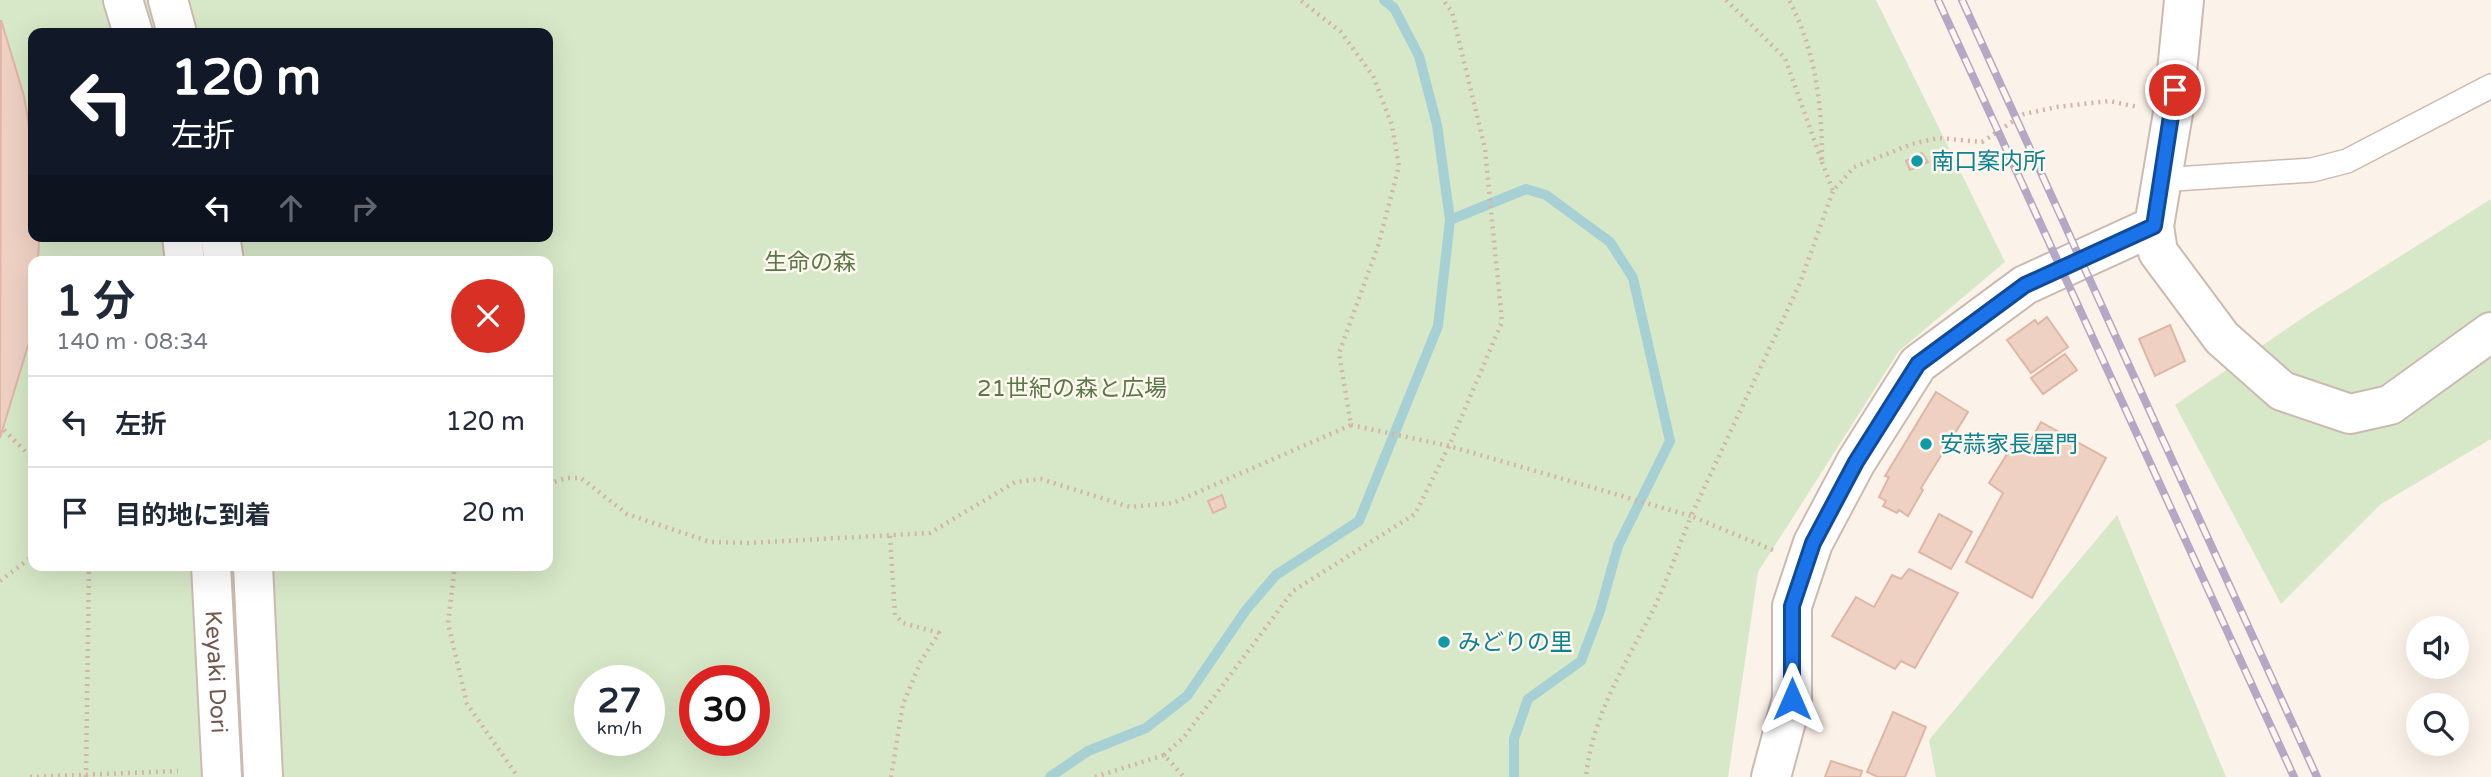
<!DOCTYPE html>
<html lang="ja">
<meta charset="utf-8">
<style>
:root{--surface:#fff;--page:#f2f2f3;--text:#1f2937;--muted:#747a83;--line:#e0e1e3}
body{margin:0;font-family:"Varela Round","Noto Sans JP",sans-serif;background:var(--page);color:var(--text);height:100vh;display:flex;flex-direction:column;font-size:26px;white-space:nowrap}
*{box-sizing:border-box;margin:0}
p{font-size:23px;color:var(--muted)}
.icon{flex:none;width:38px;height:38px;fill:none;stroke:currentColor;stroke-width:2;stroke-linecap:round;stroke-linejoin:round}
.map{position:relative;flex:1;overflow:hidden}
.sheet{position:absolute;left:28px;top:256px;width:525px;height:315px;display:flex;flex-direction:column;background:var(--surface);border-radius:14px;box-shadow:0 7px 28px #0002}
.sheet>*{flex:none}
.hud{position:absolute;left:28px;top:28px;width:525px;height:214px;border-radius:14px;box-shadow:0 7px 28px #0002;background:#111827;color:#fff;overflow:hidden}
.tools{position:absolute;left:2406px;top:616px;display:grid;gap:14px}
.tools a{display:grid;place-items:center;width:63px;height:63px;border-radius:50%;background:var(--surface);box-shadow:0 7px 28px #0002;font-size:35px}
.speed{position:absolute;left:574px;top:665px;display:flex;gap:14px;font-size:35px;font-weight:700;text-align:center}
.speed>*{display:grid;place-content:center;width:91px;height:91px;border-radius:50%;background:var(--surface);box-shadow:0 7px 28px #0002;line-height:1}
.speed small{font-size:18px;font-weight:400}
.speed .limit{border:10px solid #d22;background:#fff;color:#111}
.pin{position:absolute;display:grid;place-items:center;width:60px;height:60px;color:#fff;margin:-30px;border:4px solid #fff;border-radius:50%;box-shadow:0 2px 7px #0007}
.me{position:absolute;width:77px;margin:-38px;rotate:0deg;stroke-linejoin:round;filter:drop-shadow(0 0 5px #0008)}
.turn{display:flex;align-items:center;gap:24px;height:147px;padding:0 28px;font-size:32px}
.turn .icon{width:91px;height:91px;stroke-width:2.5}
.turn b{display:block;font-size:49px;line-height:60px}
.lanes{display:flex;align-items:center;height:66px;padding:0 28px;background:#0003;justify-content:center;gap:35px;direction:ltr}
.lanes .off{opacity:.35}
.round{display:grid;place-items:center;flex:none;width:74px;height:74px;border-radius:37px;background:var(--page)}
.headline{display:flex;align-items:center;justify-content:space-between;height:119px;padding:0 28px}
h1{font-size:42px;font-weight:700;line-height:52px}
ul{padding:0;list-style:none}
li{display:flex;align-items:center;gap:21px;height:91px;padding:0 28px;border-top:2px solid var(--line)}
li div{flex:1}
li b{display:block;font-size:26px}
li em{font-style:normal}
.map>svg:first-child{display:block}
.green{fill:#d7e8c8;fill-rule:evenodd}
.lines{fill:none;stroke-linecap:round;stroke-linejoin:round}
.stream{stroke:#a6d0d4;stroke-width:10}
.building{fill:#eed1c3;stroke:#dfb6a5;stroke-width:2}
.service-casing{stroke:#ccbab0;stroke-width:26}
.minor-casing{stroke:#ccbab0;stroke-width:42}
.tertiary-casing{stroke:#ccbab0;stroke-width:42}
.path{stroke:#d3b4a6;stroke-width:4.5;stroke-dasharray:2 5;stroke-linecap:butt}
.service{stroke:#fff;stroke-width:23}
.minor{stroke:#fff;stroke-width:38}
.tertiary{stroke:#fff;stroke-width:38}
.rail-casing{stroke:#b5a8c4;stroke-width:8}
.rail{stroke:#fef7ef;stroke-width:5;stroke-dasharray:16;stroke-linecap:butt}
.route-casing{stroke:#114b97;stroke-width:18}
.route{stroke:#1a73e8;stroke-width:12}
.culture-dot{fill:#0f9aa8;stroke:#fef7ef;stroke-width:2.5}
.labels{text-anchor:middle;stroke-width:5;stroke-linejoin:round;paint-order:stroke}
.culture-label{font-size:23px;fill:#0d838f;stroke:#fef7ef;text-anchor:start}
.park-label{font-size:23px;fill:#5a7847;stroke:#fef7ef}
.street-label{font-size:23px;fill:#73594f;stroke:#fef7ef}
</style>
<div class="map">
<svg width="2491" height="777" viewBox="0 0 2491 777">
<rect width="100%" height="100%" fill="#fbf2e9"/>
<path class="green" d="M0,0H1876L2005,262L1899,351L1758,572L1728,777H0ZM33,33H548V236H33ZM33,261H548V565H33ZM590,681H649V740H590ZM695,681H754V740H695Z
M2491,199V439L2381,504L2281,604L2175,405L2307,315Z
M2117,515L2226,777H1936L1929,740Z"/>
<g class="lines">
<path class="stream" d="M1450,220L1526,189L1546,195L1610,242L1633,278L1670,441L1618,546L1600,611L1581,661L1528,699L1514,739V777
M1050,777L1088,751L1146,728L1187,696L1246,610L1276,575L1359,521L1438,326L1450,220L1437,125L1419,56L1394,8L1384,0"/>
</g>
<path class="building" d="M1,20L24,96L33,149V236H39V241L38,261H33L30,339L0,438Z
M1922,153L1928,162L1910,170L1906,161Z
M2047,317L2068,347L2031,373L2007,340L2035,320L2038,324Z
M2170,325L2185,361L2155,376L2139,339Z
M2065,354L2077,370L2043,394L2031,378Z
M1936,392L1968,412L1921,488L1923,490L1908,516L1899,510L1897,513L1883,506L1886,501L1879,497L1889,477L1885,476Z
M2041,422L2106,458L2032,598L1966,562L2003,493L1989,483L2016,440L2027,447Z
M1222,495L1226,507L1213,513L1208,501Z
M1939,514L1972,532L1951,569L1919,552Z
M1909,569L1958,593L1915,668L1901,661L1895,669L1832,636L1856,597L1874,607L1892,575L1901,579Z
M1893,712L1926,727L1905,777H1878L1867,772Z
M1831,761L1862,771L1860,777H1825Z"/>
<g class="lines">
<defs>
<path id="service" d="M2160,180L2312,170L2347,161L2491,86"/>
<path id="minor" d="M2184,0L2173,113L2154,226L2158,252L2222,338L2282,391L2350,414L2390,405L2491,332
M1771,777L1792,699V606L1813,543L1856,462L1918,364L2025,285L2154,226"/>
<g id="tertiary">
<path d="M123,0L133,33"/>
<path d="M168,0L177,33"/>
<path d="M182,236L185,261"/>
<path d="M220,236L224,261"/>
<path id="s1" d="M211,565L222,777"/>
<path d="M253,565L263,777"/>
</g>
</defs>
<use href="#service" class="service-casing"/>
<use href="#minor" class="minor-casing"/>
<use href="#tertiary" class="tertiary-casing"/>
<path class="path" d="M1726,0L1785,58L1822,162C1822,104 1816,52 1789,0
M1822,162L1833,191L1854,167L1912,144L1938,138L1982,142L2024,114L2057,107L2109,101L2138,107
M1351,425L1449,446L1502,322L1485,149L1452,12L1443,0
M4,430L33,459
M548,484L566,478H581L627,514L710,542L748,543L930,533L1015,482L1041,479L1130,507L1173,503L1351,425L1339,353L1378,246L1399,166L1392,125L1373,76L1341,32L1300,0
M890,536L895,615L903,623L939,633L921,661L903,704L891,777
M1773,550L1691,516L1800,283L1833,191
M455,565L448,623L467,704L518,777
M0,581L33,556
M1164,755L1184,737L1293,591L1415,514L1449,446L1691,516C1678,548 1667,582 1652,612C1625,665 1592,716 1586,777
M30,777L178,771
M86,777L89,565
M1095,777L1164,755L1184,777"/>
<use href="#service" class="service"/>
<use href="#minor" class="minor"/>
<use href="#tertiary" class="tertiary"/>
<defs>
<path id="rail" d="M1938,0L2294,777
M1962,0L2317,777"/>
</defs>
<use href="#rail" class="rail-casing"/>
<use href="#rail" class="rail"/>
</g>
<g class="lines">
<defs>
<path id="route" d="M1792,699V606L1813,543L1856,462L1918,364L2025,285L2154,226L2175,90"/>
</defs>
<use href="#route" class="route-casing"/>
<use href="#route" class="route"/>
</g>
<g class="culture-dot">
<circle cx="1917" cy="161" r="7"/>
<circle cx="1926" cy="444" r="7"/>
<circle cx="1444" cy="642" r="7"/>
</g>
<g class="labels">
<g class="culture-label">
<text x="1931" y="169">南口案内所</text>
<text x="1940" y="452">安蒜家長屋門</text>
<text x="1458" y="650">みどりの里</text>
</g>
<g class="park-label">
<text x="810" y="270">生命の森</text>
<text x="1072" y="396">21世紀の森と広場</text>
</g>
<g class="street-label">
<text dy="8" stroke="none"><textPath href="#s1" startOffset="107">Keyaki Dori</textPath></text>
</g>
</g>
</svg>
<div class="tools">
<a><svg class="icon" aria-label="sound" viewBox="0 0 24 24"><path d="M4 9h4l5-4v14l-5-4H4zM17 9q2 3 0 6"/></svg></a>
<a><svg class="icon" aria-label="search" viewBox="0 0 24 24"><circle cx="10" cy="10" r="6"/><path d="M15 15l6 6"/></svg></a>
</div>
<div class="speed"><div>27<small>km/h</small></div><div class="limit">30</div></div>
<div class="pin" style="left:2175px;top:90px;background:#d93025"><svg class="icon" aria-label="arrive" viewBox="0 0 24 24"><path d="M6 21V4h12l-3 4 3 4H6"/></svg></div>
<svg class="me" style="left:1792px;top:699px" viewBox="-20 -20 40 40"><path d="M0-17L14 15 0 8-14 15z" fill="#1a73e8" stroke="#fff" stroke-width="4"/></svg>
<div class="hud">
<div class="turn"><svg class="icon" aria-label="left" viewBox="0 0 24 24"><path d="M17 20v-9H6M10 6l-5 5 5 5"/></svg><div><b>120 m</b>左折</div></div>
<div class="lanes"><svg class="icon" aria-label="left" viewBox="0 0 24 24"><path d="M17 20v-9H6M10 6l-5 5 5 5"/></svg><svg class="icon off" aria-label="ahead" viewBox="0 0 24 24"><path d="M12 20V5M6 11l6-6 6 6"/></svg><svg class="icon off" aria-label="right" viewBox="0 0 24 24"><path d="M7 20v-9h11M14 6l5 5-5 5"/></svg></div>
</div>
<section class="sheet">
<div class="headline"><div><h1>1 分</h1><p>140 m · 08:34</p></div><a class="round" style="background:#d93025;color:#fff"><svg class="icon" aria-label="close" viewBox="0 0 24 24"><path d="M6 6l12 12M18 6L6 18"/></svg></a></div>
<ul>
<li><svg class="icon" aria-label="left" viewBox="0 0 24 24"><path d="M17 20v-9H6M10 6l-5 5 5 5"/></svg><div><b>左折</b></div><em>120 m</em></li>
<li><svg class="icon" aria-label="arrive" viewBox="0 0 24 24"><path d="M6 21V4h12l-3 4 3 4H6"/></svg><div><b>目的地に到着</b></div><em>20 m</em></li>
</ul>
</section>
</div>
